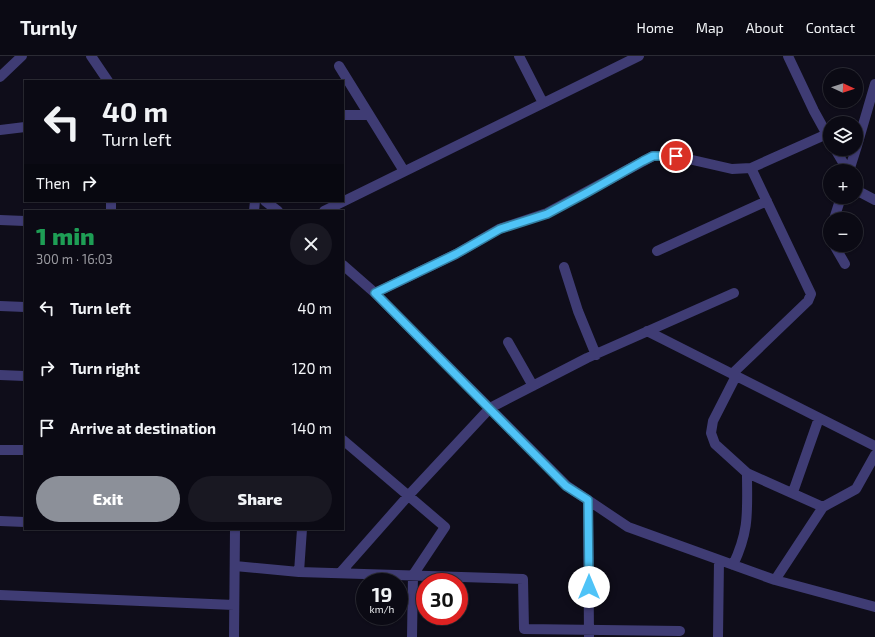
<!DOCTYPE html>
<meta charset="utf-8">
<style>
:root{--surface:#0b0a14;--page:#191822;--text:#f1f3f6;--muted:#9a9aa0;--line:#2b2b34;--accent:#8c9099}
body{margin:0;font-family:"Exo 2",sans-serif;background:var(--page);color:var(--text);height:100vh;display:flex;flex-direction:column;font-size:15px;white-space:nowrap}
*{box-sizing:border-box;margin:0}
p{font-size:13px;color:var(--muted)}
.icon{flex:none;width:22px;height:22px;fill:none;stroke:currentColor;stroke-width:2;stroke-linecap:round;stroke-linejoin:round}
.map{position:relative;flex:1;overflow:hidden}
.drawer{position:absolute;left:24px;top:154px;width:320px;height:320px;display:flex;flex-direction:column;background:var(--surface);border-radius:0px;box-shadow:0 1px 3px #0004,0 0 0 1px var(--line)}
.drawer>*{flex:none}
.guide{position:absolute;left:24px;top:24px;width:320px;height:122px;border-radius:0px;box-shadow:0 1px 3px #0004,0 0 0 1px var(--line);background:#0b0a14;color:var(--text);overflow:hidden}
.needle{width:26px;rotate:93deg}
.controls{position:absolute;left:823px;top:12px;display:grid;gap:8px}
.controls a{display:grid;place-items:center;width:40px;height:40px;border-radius:50%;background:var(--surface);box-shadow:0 1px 3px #0004,0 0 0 1px var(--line);font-size:20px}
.speed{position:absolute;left:356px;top:517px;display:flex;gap:8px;font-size:20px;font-weight:700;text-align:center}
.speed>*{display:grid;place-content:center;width:52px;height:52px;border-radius:50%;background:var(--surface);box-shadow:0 1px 3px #0004,0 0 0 1px var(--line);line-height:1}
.speed small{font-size:10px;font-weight:400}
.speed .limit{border:6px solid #d22;background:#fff;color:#111}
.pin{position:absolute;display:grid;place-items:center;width:34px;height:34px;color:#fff;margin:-17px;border:2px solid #fff;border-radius:50%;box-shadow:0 1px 4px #0007}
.me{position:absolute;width:44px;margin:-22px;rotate:0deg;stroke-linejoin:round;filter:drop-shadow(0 0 3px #0008)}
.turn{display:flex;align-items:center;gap:14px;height:84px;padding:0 12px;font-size:18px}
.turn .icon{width:52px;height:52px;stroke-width:2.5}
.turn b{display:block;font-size:28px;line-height:34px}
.then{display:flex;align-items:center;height:38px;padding:0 12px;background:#0003;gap:8px;font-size:15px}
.round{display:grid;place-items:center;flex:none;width:42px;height:42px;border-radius:21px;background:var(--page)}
.overview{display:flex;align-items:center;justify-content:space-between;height:68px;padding:0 12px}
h1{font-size:24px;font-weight:800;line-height:30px;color:#1e9e55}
.action{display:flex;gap:8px;margin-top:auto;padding:8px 12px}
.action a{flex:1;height:46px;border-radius:24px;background:var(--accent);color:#fff;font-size:16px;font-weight:800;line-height:46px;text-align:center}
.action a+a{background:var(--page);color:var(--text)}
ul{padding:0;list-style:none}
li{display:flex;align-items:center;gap:12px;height:60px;padding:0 12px}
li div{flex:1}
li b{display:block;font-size:15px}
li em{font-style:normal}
header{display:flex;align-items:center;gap:24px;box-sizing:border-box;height:56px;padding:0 20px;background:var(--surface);border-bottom:1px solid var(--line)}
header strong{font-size:19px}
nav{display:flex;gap:22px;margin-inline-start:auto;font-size:14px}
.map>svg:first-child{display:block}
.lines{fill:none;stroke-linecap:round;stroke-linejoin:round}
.minor{stroke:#3f3c74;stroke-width:10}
.route-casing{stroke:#337fa1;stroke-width:10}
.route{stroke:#4fc3f7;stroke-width:7}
</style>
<header>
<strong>Turnly</strong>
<nav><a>Home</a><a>Map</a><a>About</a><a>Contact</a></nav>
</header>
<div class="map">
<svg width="875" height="581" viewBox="0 0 875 581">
<rect width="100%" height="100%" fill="#0f0d1a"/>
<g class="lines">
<path class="minor" d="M91,0L108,25
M519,0L543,47
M788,0L814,55L830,84
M339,10L404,115
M0,21L22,0
M343,59H369
M0,74L25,71
M835,93L848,115
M856,93L875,28
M849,115L856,93
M856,134L875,144
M265,145L278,155
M111,155V145
M254,155L255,145
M324,155L639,0
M834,163L841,141
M0,164L25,165
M834,189L845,208
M657,195L767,145
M343,209L375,237L567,430L628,471L775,524L875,551
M564,211L578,255L596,299
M375,237L456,198L499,173L547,157L653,100H675L732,113L751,112L827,78
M0,250L25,251
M647,275L875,390
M508,286L533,330
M732,318L808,245L811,238L751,112
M0,319L25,320
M736,320L713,365L711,377L715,388L747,417L823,451
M343,384L445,471L413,519L412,581
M0,394H25
M793,436L819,362
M588,444L589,581
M0,465L25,466
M733,509C750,473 747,455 747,417
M235,510L299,516L523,523L524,573L680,575
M299,516L302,473
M340,517L408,440L490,352L587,302L734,237
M775,524L823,451L856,433L875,399
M0,539L234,549
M234,581L235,473
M718,581L719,504"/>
</g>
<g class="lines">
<defs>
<path id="route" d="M589,531L588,444L566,430L375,237L456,198L500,173L547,158L588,136L643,105L653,100H676"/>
</defs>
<use href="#route" class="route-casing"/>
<use href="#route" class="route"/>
</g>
</svg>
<div class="controls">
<a><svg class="needle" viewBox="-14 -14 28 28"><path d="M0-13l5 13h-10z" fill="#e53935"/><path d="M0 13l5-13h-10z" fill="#9a9aa0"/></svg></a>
<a><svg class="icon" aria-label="layers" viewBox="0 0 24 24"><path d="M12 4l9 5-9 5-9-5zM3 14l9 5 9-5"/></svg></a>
<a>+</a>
<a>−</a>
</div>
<div class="speed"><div>19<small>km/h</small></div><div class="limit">30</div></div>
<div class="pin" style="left:676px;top:100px;background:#d93025"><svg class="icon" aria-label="arrive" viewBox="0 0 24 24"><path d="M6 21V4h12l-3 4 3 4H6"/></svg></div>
<svg class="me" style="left:589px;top:531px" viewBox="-20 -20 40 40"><circle r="19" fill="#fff"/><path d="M0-13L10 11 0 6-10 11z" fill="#4fc3f7"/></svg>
<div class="guide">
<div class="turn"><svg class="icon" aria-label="left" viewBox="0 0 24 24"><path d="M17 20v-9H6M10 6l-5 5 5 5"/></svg><div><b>40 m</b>Turn left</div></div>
<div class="then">Then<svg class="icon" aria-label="right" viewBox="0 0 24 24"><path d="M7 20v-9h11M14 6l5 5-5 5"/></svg></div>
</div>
<section class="drawer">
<div class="overview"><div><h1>1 min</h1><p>300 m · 16:03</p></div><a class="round"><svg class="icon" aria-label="close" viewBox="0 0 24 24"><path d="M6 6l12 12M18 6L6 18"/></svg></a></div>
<ul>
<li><svg class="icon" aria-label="left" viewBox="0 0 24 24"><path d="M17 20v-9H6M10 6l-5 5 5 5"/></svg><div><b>Turn left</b></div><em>40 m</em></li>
<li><svg class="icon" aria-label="right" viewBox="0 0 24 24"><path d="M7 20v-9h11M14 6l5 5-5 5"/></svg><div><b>Turn right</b></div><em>120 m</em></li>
<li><svg class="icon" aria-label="arrive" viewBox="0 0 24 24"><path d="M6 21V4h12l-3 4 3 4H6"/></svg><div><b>Arrive at destination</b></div><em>140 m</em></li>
</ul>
<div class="action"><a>Exit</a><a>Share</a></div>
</section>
</div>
